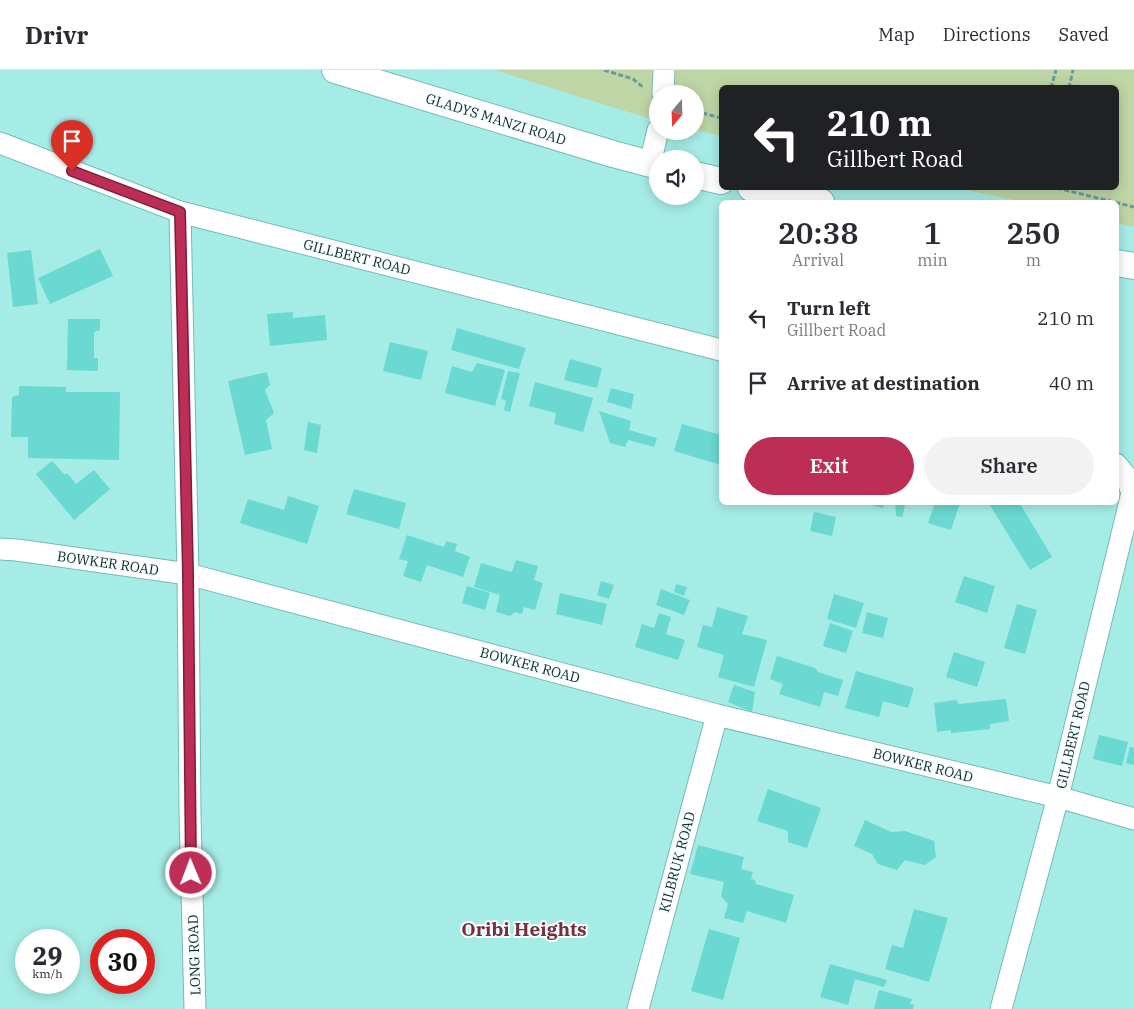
<!DOCTYPE html>
<style>
:root{--surface:#fff;--page:#f2f2f3;--text:#2b2b33;--muted:#7c7c81;--line:#e1e1e2;--accent:#bd2e56}
body{margin:0;font-family:"IBM Plex Serif",serif;background:var(--page);color:var(--text);height:100vh;display:flex;flex-direction:column;font-size:19px;white-space:nowrap}
*{box-sizing:border-box;margin:0}
p{font-size:16px;color:var(--muted)}
.icon{flex:none;width:28px;height:28px;fill:none;stroke:currentColor;stroke-width:2;stroke-linecap:round;stroke-linejoin:round}
.map{position:relative;flex:1;overflow:hidden}
.sheet{position:absolute;left:719px;top:130px;width:400px;height:305px;display:flex;flex-direction:column;background:var(--surface);border-radius:8px;box-shadow:0 2px 12px #0003}
.sheet>*{flex:none}
.guide{position:absolute;left:719px;top:15px;width:400px;height:105px;border-radius:8px;box-shadow:0 2px 12px #0003;background:#202124;color:#fff;overflow:hidden}
.needle{width:32px;rotate:199deg}
.tools{position:absolute;left:649px;top:15px;display:grid;gap:10px}
.tools a{display:grid;place-items:center;width:55px;height:55px;border-radius:50%;background:var(--surface);box-shadow:0 2px 12px #0003;font-size:25px}
.speed{position:absolute;left:15px;top:859px;display:flex;gap:10px;font-size:25px;font-weight:700;text-align:center}
.speed>*{display:grid;place-content:center;width:65px;height:65px;border-radius:50%;background:var(--surface);box-shadow:0 2px 12px #0003;line-height:1}
.speed small{font-size:12px;font-weight:400}
.speed .limit{border:8px solid #d22;background:#fff;color:#111}
.pin{position:absolute;display:grid;place-items:center;width:42px;height:42px;color:#fff;margin:-51px -21px;border-radius:50% 50% 50% 0;rotate:-45deg;box-shadow:0 0 5px #0007}
.pin .icon{rotate:45deg}
.me{position:absolute;width:55px;margin:-28px;rotate:359deg;stroke-linejoin:round;filter:drop-shadow(0 0 4px #0008)}
.turn{display:flex;align-items:center;gap:18px;height:105px;padding:0 25px;font-size:22px}
.turn .icon{width:65px;height:65px;stroke-width:2.5}
.turn b{display:block;font-size:35px;line-height:42px}
.eta{display:flex;justify-content:space-evenly;align-items:center;height:85px;text-align:center}
.eta b{font-size:30px;font-weight:600;line-height:35px}
.primary-button{display:flex;gap:10px;margin-top:auto;padding:10px 25px}
.primary-button a{flex:1;height:58px;border-radius:30px;background:var(--accent);color:#fff;font-size:20px;font-weight:600;line-height:58px;text-align:center}
.primary-button a+a{background:var(--page);color:var(--text)}
ul{padding:0;list-style:none}
li{display:flex;align-items:center;gap:15px;height:65px;padding:0 25px}
li div{flex:1}
li b{display:block;font-size:19px}
li em{font-style:normal}
header{display:flex;align-items:center;gap:30px;box-sizing:border-box;height:70px;padding:0 25px;background:var(--surface);border-bottom:1px solid var(--line)}
header strong{font-size:24px}
nav{display:flex;gap:28px;margin-inline-start:auto;font-size:18px}
.map>svg:first-child{display:block}
.green{fill:#bed6a6}
.building{fill:#6ad9d1}
.lines{fill:none;stroke-linecap:round;stroke-linejoin:round}
.minor-casing{stroke:#75bbb5;stroke-width:23}
.major-casing{stroke:#75bbb5;stroke-width:28}
.path{stroke:#689d99;stroke-width:3;stroke-dasharray:5 2.5;stroke-linecap:butt}
.minor{stroke:#fff;stroke-width:21}
.major{stroke:#fff;stroke-width:26}
.route-casing{stroke:#7b1e38;stroke-width:12}
.route{stroke:#bd2e56;stroke-width:9}
.labels{text-anchor:middle;stroke-width:4;stroke-linejoin:round;paint-order:stroke}
.street-label{font-size:14px;fill:#0e2b29;stroke:#f8fffe}
.district-label{font-size:19px;font-weight:bold;fill:#752e3d;stroke:#f8fffe}
</style>
<header>
<strong>Drivr</strong>
<nav><a>Map</a><a>Directions</a><a>Saved</a></nav>
</header>
<div class="map">
<svg width="1134" height="939" viewBox="0 0 1134 939">
<rect width="100%" height="100%" fill="#a6ece6"/>
<path class="green" d="M494,0H1134V157L1116,153V132H1024L956,118H1116V18H721V66L695,60V24H658L657,51Z"/>
<path class="building" d="M100,179L113,206L50,234L38,208Z
M31,180L38,234L13,237L7,183Z
M293,242V248L325,245L327,270L270,276L267,244Z
M68,249H100V260L94,262V288H98V301L67,300Z
M457,258L526,278L519,299L451,280Z
M390,272L428,281L421,310L383,301Z
M570,289L602,298L597,318L564,310Z
M477,293L505,300L495,336L445,323L452,296L472,302Z
M508,301L520,303L510,342L504,340L506,331L501,329Z
M267,302L270,315L265,320L274,343L266,350L272,379L245,385L228,311Z
M535,312L593,328L583,362L554,354L556,343L529,336Z
M19,316L66,317V322H120L119,390L28,388V367H11L12,327L19,325Z
M611,318L634,324L631,339L607,332Z
M599,341L631,351L629,360L657,368L654,377L628,370L625,377L610,373Z
M308,352L321,355L317,383L304,380Z
M682,354L721,365V395L674,381Z
M52,391L64,404H68L76,414L94,400L110,419L74,450L36,404Z
M354,419L406,433L399,459L346,444Z
M288,426L319,436L307,474L240,453L248,429L284,440Z
M861,432H884L883,438Z
M895,432H906L902,447L896,446Z
M946,432L960,433L951,460L928,453L935,433L945,436Z
M988,432H1019L1052,487L1030,500Z
M814,442L836,447L832,466L810,461Z
M407,465L444,477L446,471L457,474L455,481L470,487L463,507L427,495L421,512L403,506L408,491L399,489Z
M516,490L538,496L534,510L543,513L535,540L524,537L522,544L515,542L510,546L496,542L500,525L474,517L481,493L512,502Z
M964,506L995,516L987,543L955,532Z
M601,511L614,515L609,529L597,525Z
M676,514L687,517L684,526L674,522Z
M467,516L490,523L485,540L462,533Z
M661,519L690,530L684,545L656,535Z
M560,523L607,534L602,555L556,544Z
M834,524L864,533L856,558L827,549Z
M1017,534L1037,540L1025,584L1004,578Z
M717,537L748,546L742,564L767,570L754,617L718,607L724,585L697,577L703,555L712,557Z
M867,542L888,548L883,568L862,563Z
M659,543L671,547L666,564L685,570L678,590L635,577L642,554L654,558Z
M830,553L853,561L846,583L823,576Z
M954,582L985,592L977,617L946,607Z
M777,586L815,598L818,602L843,610L838,626L824,622L820,637L779,624L783,614L770,609Z
M856,601L914,618L908,638L883,631L879,647L845,638Z
M734,615L755,622L752,642L728,632Z
M1006,629L1009,651L990,654V659L951,663V660L937,662L934,633L957,630L958,634Z
M1099,665L1128,672L1122,696L1093,689Z
M1130,677L1134,678V695L1126,693Z
M768,719L821,738L807,778L788,772V761L757,751Z
M865,750L891,762L905,761L934,771L936,787L925,795L905,790L897,800L878,794L872,784L854,776Z
M698,775L744,787L741,799L753,802L751,809L755,810L756,814L794,825L786,853L747,841L743,853L724,848L728,834L721,826L724,812L690,804Z
M914,839L948,848L929,912L885,899L892,875L903,878Z
M709,859L740,868L723,930L691,921Z
M830,894L887,910L884,917L855,909L848,935L820,927Z
M879,920L912,929L910,934L914,935L913,939H874Z"/>
<g class="lines">
<defs>
<path id="minor" d="M663,24L664,0
M0,73L180,142L721,280
M650,94L658,60
M180,142L188,504L190,744L195,939
M0,479L17,480L188,504L717,645L1058,727L1134,749
M638,939L717,645
M1001,939L1058,727L1132,423L1126,406L1116,394"/>
<path id="major" d="M335,0L613,84L658,96
M695,105L721,111
M751,118L821,132
M1116,193L1134,196"/>
</defs>
<use href="#minor" class="minor-casing"/>
<use href="#major" class="major-casing"/>
<path class="path" d="M604,0L633,9L643,17
M1051,18L1056,0
M1069,18L1073,0
M695,41L721,48
M1057,118L1134,137"/>
<use href="#minor" class="minor"/>
<use href="#major" class="major"/>
</g>
<g class="lines">
<defs>
<path id="route" d="M72,101L180,142L188,504L191,803"/>
</defs>
<use href="#route" class="route-casing"/>
<use href="#route" class="route"/>
</g>
<g class="labels">
<g class="street-label">
<text transform="translate(496 49) rotate(17)" y="5">GLADYS MANZI ROAD</text>
<text transform="translate(357 187) rotate(14)" y="5">GILLBERT ROAD</text>
<text transform="translate(108 493) rotate(8)" y="5">BOWKER ROAD</text>
<text transform="translate(530 595) rotate(15)" y="5">BOWKER ROAD</text>
<text transform="translate(1073 665) rotate(-77)" y="5">GILLBERT ROAD</text>
<text transform="translate(923 695) rotate(14)" y="5">BOWKER ROAD</text>
<text transform="translate(677 792) rotate(-75)" y="5">KILBRUK ROAD</text>
<text transform="translate(194 885) rotate(-92)" y="5">LONG ROAD</text>
</g>
<g class="district-label">
<text x="524" y="866">Oribi Heights</text>
</g>
</g>
</svg>
<div class="tools">
<a><svg class="needle" viewBox="-14 -14 28 28"><path d="M0-13l5 13h-10z" fill="#e53935"/><path d="M0 13l5-13h-10z" fill="#7c7c81"/></svg></a>
<a><svg class="icon" aria-label="sound" viewBox="0 0 24 24"><path d="M4 9h4l5-4v14l-5-4H4zM17 9q2 3 0 6"/></svg></a>
</div>
<div class="speed"><div>29<small>km/h</small></div><div class="limit">30</div></div>
<div class="pin" style="left:72px;top:101px;background:#d93025"><svg class="icon" aria-label="arrive" viewBox="0 0 24 24"><path d="M6 21V4h12l-3 4 3 4H6"/></svg></div>
<svg class="me" style="left:191px;top:803px" viewBox="-20 -20 40 40"><circle r="17" fill="#bd2e56" stroke="#fff" stroke-width="3"/><path d="M0-11L8 9 0 5-8 9z" fill="#fff"/></svg>
<div class="guide">
<div class="turn"><svg class="icon" aria-label="left" viewBox="0 0 24 24"><path d="M17 20v-9H6M10 6l-5 5 5 5"/></svg><div><b>210 m</b>Gillbert Road</div></div>
</div>
<section class="sheet">
<div class="eta">
<div><b>20:38</b><p>Arrival</p></div>
<div><b>1</b><p>min</p></div>
<div><b>250</b><p>m</p></div>
</div>
<ul>
<li><svg class="icon" aria-label="left" viewBox="0 0 24 24"><path d="M17 20v-9H6M10 6l-5 5 5 5"/></svg><div><b>Turn left</b><p>Gillbert Road</p></div><em>210 m</em></li>
<li><svg class="icon" aria-label="arrive" viewBox="0 0 24 24"><path d="M6 21V4h12l-3 4 3 4H6"/></svg><div><b>Arrive at destination</b></div><em>40 m</em></li>
</ul>
<div class="primary-button"><a>Exit</a><a>Share</a></div>
</section>
</div>
